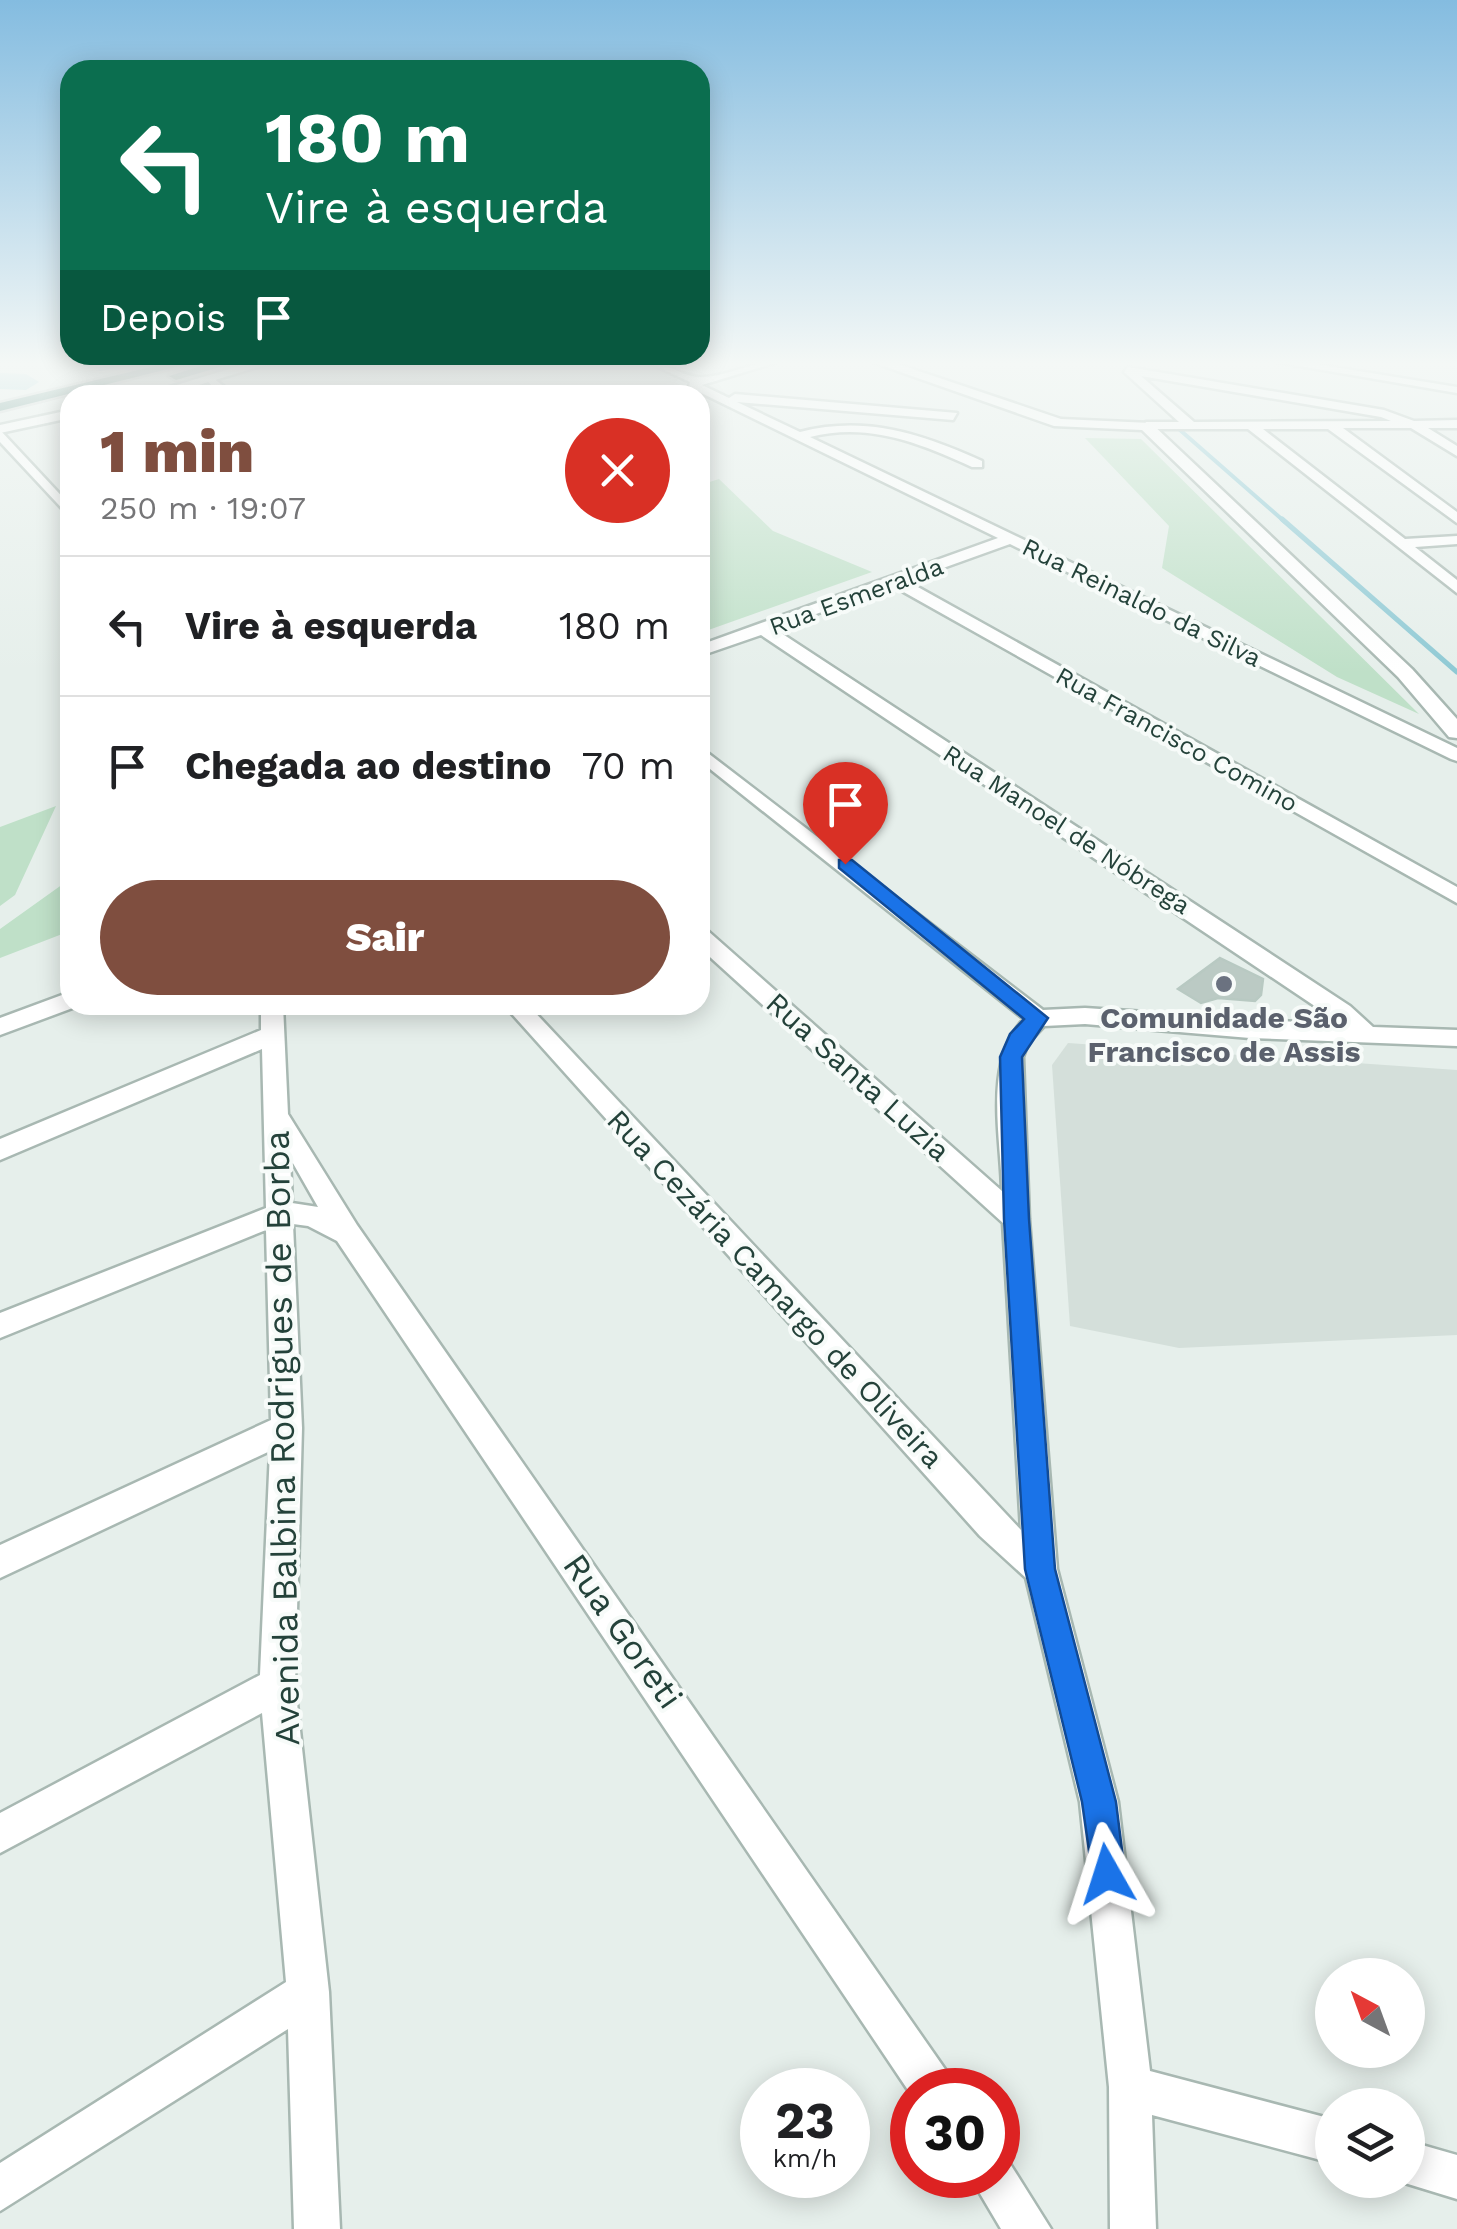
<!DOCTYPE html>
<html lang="pt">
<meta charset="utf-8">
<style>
:root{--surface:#fff;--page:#f6f6f6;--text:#202124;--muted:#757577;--line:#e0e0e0;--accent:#7f4e3f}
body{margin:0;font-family:"Work Sans",sans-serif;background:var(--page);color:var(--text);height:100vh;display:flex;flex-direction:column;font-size:38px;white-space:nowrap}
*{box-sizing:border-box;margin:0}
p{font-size:32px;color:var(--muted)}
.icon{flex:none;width:55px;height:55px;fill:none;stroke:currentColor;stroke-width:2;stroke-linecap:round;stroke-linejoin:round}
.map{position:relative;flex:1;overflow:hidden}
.drawer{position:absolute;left:60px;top:385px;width:650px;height:630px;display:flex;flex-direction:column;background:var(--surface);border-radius:30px;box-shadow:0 5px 25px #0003}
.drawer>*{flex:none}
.top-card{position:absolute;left:60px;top:60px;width:650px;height:305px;border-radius:30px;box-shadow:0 5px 25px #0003;background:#0b6e4f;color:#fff;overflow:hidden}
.needle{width:65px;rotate:319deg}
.fabs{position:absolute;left:1315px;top:1958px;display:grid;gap:20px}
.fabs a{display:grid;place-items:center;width:110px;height:110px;border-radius:50%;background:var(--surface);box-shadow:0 5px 25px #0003;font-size:50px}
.speed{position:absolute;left:740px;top:2068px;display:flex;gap:20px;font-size:50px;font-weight:700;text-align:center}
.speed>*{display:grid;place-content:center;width:130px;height:130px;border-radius:50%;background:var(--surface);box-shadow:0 5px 25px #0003;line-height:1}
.speed small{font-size:25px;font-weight:400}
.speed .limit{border:15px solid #d22;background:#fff;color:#111}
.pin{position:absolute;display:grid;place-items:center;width:85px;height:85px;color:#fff;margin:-102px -42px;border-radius:50% 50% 50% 0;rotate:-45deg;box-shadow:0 0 10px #0007}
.pin .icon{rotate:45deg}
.me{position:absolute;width:110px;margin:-55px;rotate:354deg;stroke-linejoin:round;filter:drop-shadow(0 0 8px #0008)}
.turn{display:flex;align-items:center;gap:35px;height:210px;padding:0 40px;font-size:45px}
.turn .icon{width:130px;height:130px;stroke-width:2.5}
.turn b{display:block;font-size:70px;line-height:85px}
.then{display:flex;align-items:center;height:95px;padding:0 40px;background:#0003;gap:20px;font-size:38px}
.round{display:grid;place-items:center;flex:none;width:105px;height:105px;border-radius:52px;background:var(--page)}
.overview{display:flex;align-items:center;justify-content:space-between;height:170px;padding:0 40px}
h1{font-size:60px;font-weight:800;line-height:75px;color:var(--accent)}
.primary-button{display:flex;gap:20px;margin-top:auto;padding:20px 40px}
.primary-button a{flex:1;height:115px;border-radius:60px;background:var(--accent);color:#fff;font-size:40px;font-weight:800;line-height:115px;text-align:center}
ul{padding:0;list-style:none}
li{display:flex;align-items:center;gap:30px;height:140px;padding:0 40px;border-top:2px solid var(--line)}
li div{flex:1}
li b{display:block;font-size:38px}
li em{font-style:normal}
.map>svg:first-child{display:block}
.built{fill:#d4dfda}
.green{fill:#bfe0c8}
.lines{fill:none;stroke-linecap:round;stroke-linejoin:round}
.stream-far1{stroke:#8ec9d4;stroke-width:4}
.stream{stroke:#8ec9d4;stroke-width:5}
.river{fill:#8ec9d4;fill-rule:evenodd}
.building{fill:#bbcac4;stroke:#b8c9c2;stroke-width:2.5}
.minor-casing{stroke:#a8b8b2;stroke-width:5}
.tertiary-casing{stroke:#a8b8b2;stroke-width:5}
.motorway-casing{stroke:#c2cac8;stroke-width:5}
.minor{fill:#fff;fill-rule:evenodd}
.tertiary{fill:#fff;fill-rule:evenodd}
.motorway{fill:#2f6f62;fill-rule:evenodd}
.route{fill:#1a73e8;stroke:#114b97;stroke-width:2.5}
.worship-dot{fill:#6b7280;stroke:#f7fbf9;stroke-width:4}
.labels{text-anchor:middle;stroke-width:8;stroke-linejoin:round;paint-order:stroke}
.far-street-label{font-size:25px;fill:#24423a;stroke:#f7fbf9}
.worship-label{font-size:30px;font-weight:bold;fill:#5b616d;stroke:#f7fbf9}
.street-label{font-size:30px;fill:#24423a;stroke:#f7fbf9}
.near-street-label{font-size:35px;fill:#24423a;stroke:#f7fbf9}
</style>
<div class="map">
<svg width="1457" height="2229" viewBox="0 0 1457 2229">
<rect width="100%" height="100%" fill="#e6efeb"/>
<path class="built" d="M1068,1043L1457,1070V1335L1179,1348L1070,1326L1052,1065Z"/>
<path class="green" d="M1085,438L1141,439L1419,714L1337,677L1162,568L1169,526Z
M719,479L773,531L872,572L700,633V485Z
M56,806L15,895L0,906V827Z
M70,879V931L0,958V929Z"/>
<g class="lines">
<path class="stream-far1" d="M100,369L138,361
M1180,430L1285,522"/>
<path class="stream" d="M1282,519L1457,672"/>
<path class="river" d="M0,373L26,374L39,382L26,390L0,389Z"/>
</g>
<path class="building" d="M1220,958L1263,979L1261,995L1255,1001L1218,998L1201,1003L1178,989Z"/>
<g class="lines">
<defs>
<path id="minor" d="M645,361C665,361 685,379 704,377C731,375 754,361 781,361L702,385L729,398L735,394L957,413L953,420L737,402L800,432C866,415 922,434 982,461V467H972C920,443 868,422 810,437L1457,748V761L1451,759L1010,544L907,581L1457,887V903L893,586L775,629L1350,1006L1373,1027L1457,1030V1046L1250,1038L1085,1024L1044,1026L1028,1043L1023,1057L1029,1219L1057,1569L1118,1802L1150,2071L1332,2119V2163L1152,2115L1156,2229H1110L1109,2087L1080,1802L1026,1578L980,1536L504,1005H528L1021,1530L1003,1223L700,948V929L708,931L1002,1191C1001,1136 983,1061 1024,1019L700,761V747L1043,1010L1085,1008L1343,1025L761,635L700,656V645L998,538L689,387L690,382Z
M1270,361H1297L1457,387V393Z
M1128,367L1384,410L1414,421L1457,420V428H1428L1457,446V456L1411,428H1343L1457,512V523L1328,429H1263L1405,539L1457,536V544L1415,547L1457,580V593L1248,429H1142L1146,422H1179L1124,372ZM1141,376L1381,417L1391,421L1194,422Z
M213,378L235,395H222L207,381Z
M0,430L70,505V517L0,442Z
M70,992V1005L78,1006L0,1035V1018Z
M261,1005H283L288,1114L357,1225L949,2075L956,2090H912V2096L337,1241L308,1226L293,1224L302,1428L295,1685L329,1992L340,2229H294L288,2029L0,2211V2163L286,1982L262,1713L0,1853V1813L260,1675L270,1451L0,1578V1545L271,1420L266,1230L0,1338V1313L266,1208L262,1049L0,1160V1139L261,1030ZM290,1158L318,1207L292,1203Z
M1408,2141L1457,2155V2199L1395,2180H1408Z
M998,2155L1007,2159L1051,2229H1001L969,2175H998Z"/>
<path id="tertiary" d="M255,361H277L166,395H144Z
M869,361H889L1061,419L1151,423L1412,669L1457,719V738L1449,737L1398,677L1142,430L1054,426Z
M70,410V418L0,433V425Z"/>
<path id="motorway" d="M176,361H200L0,411V403Z
M217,361H240L176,380L169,376Z"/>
</defs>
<use href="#minor" class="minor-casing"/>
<use href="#tertiary" class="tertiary-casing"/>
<use href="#motorway" class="motorway-casing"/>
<use href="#minor" class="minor"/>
<use href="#tertiary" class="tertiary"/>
<use href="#motorway" class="motorway"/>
</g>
<linearGradient id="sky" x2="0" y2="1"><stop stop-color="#84bce0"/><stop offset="0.54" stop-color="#f4f8f6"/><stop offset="1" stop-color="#f4f8f6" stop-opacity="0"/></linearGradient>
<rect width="1457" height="673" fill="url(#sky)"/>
<path class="route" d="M839,860H852L1048,1018L1022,1057L1029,1219L1055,1569L1116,1802L1125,1874L1119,1886L1107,1891L1094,1886L1082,1802L1025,1569L1004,1219L1000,1057L1010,1034L1024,1019L839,868Z"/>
<circle class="worship-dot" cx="1224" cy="984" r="10"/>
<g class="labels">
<g class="far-street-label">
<text transform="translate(856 596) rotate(-20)" y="9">Rua Esmeralda</text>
<text transform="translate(1142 602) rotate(26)" y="9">Rua Reinaldo da Silva</text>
<text transform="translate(1177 739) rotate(29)" y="9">Rua Francisco Comino</text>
<text transform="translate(1067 829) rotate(33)" y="9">Rua Manoel de Nóbrega</text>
</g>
<g class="worship-label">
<text x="1224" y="1028">Comunidade São<tspan x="1224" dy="34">Francisco de Assis</tspan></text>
</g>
<g class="street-label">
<text transform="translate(858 1077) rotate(42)" y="10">Rua Santa Luzia</text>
<text transform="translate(775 1289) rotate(47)" y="10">Rua Cezária Camargo de Oliveira</text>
</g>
<g class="near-street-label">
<text transform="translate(282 1438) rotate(-91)" y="12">Avenida Balbina Rodrigues de Borba</text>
<text transform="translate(623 1631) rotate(55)" y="12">Rua Goreti</text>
</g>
</g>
</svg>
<div class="fabs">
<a><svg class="needle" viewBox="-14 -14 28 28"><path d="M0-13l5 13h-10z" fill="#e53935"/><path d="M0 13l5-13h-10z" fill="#757577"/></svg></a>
<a><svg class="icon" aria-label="layers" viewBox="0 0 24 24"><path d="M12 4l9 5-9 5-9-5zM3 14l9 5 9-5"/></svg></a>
</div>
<div class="speed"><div>23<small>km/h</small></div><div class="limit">30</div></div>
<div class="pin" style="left:845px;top:864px;background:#d93025"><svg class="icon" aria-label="arrive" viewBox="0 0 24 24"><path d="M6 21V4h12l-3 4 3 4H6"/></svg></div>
<svg class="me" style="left:1107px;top:1874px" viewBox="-20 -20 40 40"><path d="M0-17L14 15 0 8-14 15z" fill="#1a73e8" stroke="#fff" stroke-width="4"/></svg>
<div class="top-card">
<div class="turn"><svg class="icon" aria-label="left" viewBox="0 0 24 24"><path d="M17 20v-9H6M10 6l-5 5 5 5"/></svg><div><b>180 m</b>Vire à esquerda</div></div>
<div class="then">Depois<svg class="icon" aria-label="arrive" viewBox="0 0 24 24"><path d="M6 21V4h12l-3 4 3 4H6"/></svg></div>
</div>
<section class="drawer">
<div class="overview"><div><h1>1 min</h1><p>250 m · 19:07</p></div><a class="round" style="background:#d93025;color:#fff"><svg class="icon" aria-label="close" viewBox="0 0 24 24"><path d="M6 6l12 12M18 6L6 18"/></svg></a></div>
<ul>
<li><svg class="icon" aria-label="left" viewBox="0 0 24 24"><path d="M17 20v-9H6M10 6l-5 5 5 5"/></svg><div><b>Vire à esquerda</b></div><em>180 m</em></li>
<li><svg class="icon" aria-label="arrive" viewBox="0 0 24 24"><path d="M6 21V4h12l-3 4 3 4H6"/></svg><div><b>Chegada ao destino</b></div><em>70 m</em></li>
</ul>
<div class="primary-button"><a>Sair</a></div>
</section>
</div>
